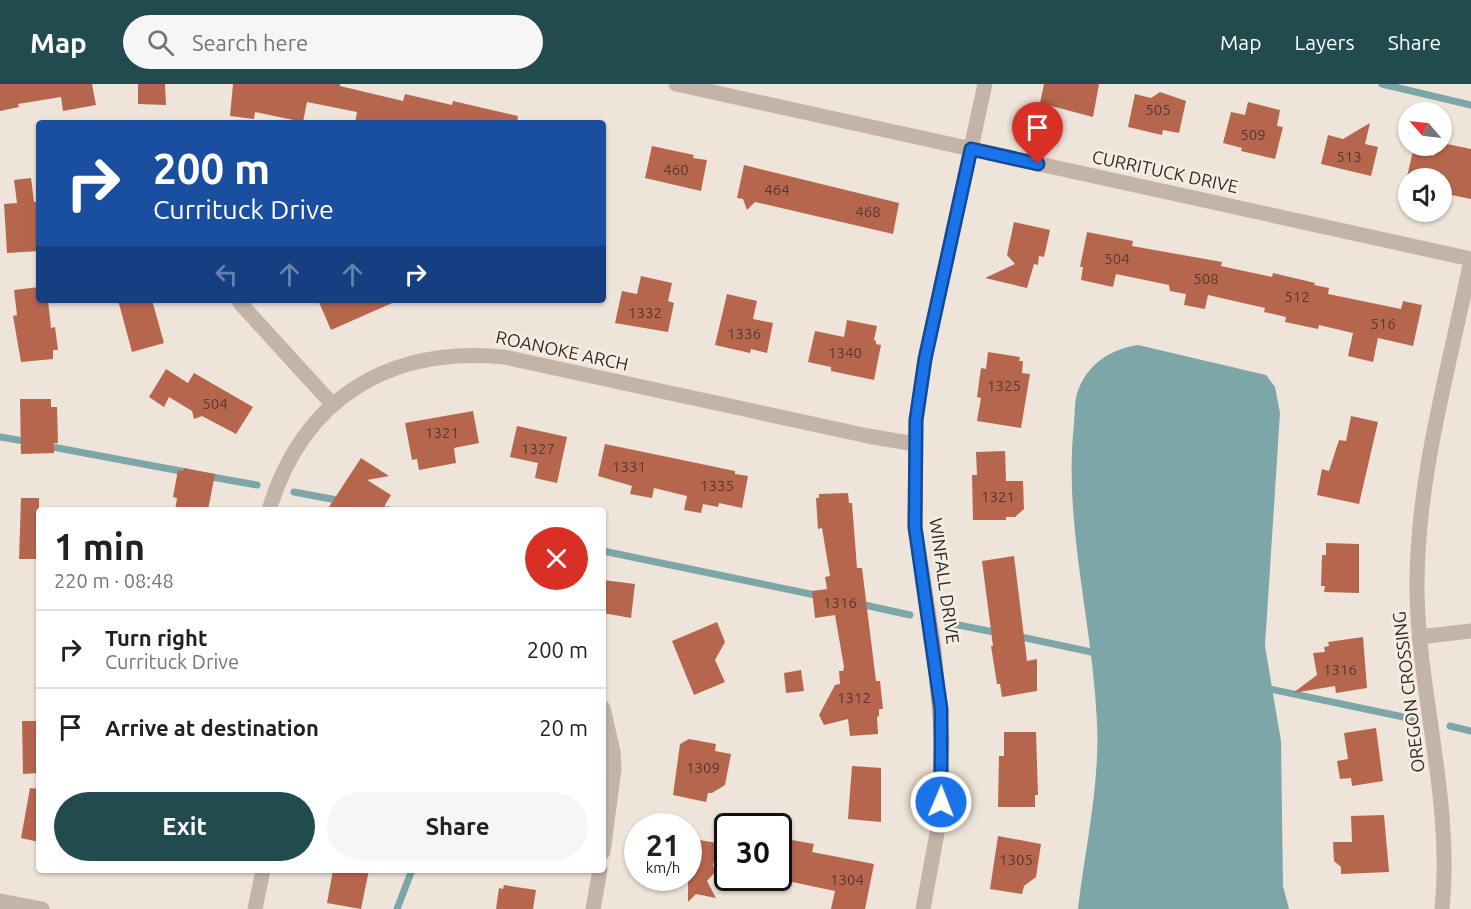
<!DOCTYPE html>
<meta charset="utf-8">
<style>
:root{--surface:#fff;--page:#f6f6f6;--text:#202124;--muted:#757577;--line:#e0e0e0;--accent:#214b4e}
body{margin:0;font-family:Ubuntu,sans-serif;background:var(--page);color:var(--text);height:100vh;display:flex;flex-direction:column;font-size:22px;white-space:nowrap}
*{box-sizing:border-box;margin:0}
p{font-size:20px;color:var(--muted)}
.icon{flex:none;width:33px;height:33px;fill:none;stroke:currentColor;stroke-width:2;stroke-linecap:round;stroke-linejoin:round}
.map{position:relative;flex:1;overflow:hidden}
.drawer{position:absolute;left:36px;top:423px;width:570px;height:366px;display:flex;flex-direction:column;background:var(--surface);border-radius:6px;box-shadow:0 2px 4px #0004}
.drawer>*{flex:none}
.hud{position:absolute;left:36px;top:36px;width:570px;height:183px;border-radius:6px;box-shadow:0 2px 4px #0004;background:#1a4fa0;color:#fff;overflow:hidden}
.needle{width:39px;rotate:298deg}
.fabs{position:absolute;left:1398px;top:18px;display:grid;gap:12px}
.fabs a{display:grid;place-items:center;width:54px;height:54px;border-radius:50%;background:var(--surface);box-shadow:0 2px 4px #0004;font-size:30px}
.speed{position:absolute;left:624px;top:729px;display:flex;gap:12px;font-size:30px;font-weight:700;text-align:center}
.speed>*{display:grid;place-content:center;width:78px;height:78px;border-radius:50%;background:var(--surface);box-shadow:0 2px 4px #0004;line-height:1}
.speed small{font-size:15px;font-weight:400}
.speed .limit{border:3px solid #111;border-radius:9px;background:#fff;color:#111}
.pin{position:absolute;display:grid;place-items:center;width:51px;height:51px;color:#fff;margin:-62px -26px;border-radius:50% 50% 50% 0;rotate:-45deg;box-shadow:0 0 6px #0007}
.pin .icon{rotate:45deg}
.me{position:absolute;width:66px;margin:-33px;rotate:1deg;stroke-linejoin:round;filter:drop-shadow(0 0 4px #0008)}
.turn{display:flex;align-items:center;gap:21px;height:126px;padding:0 18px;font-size:27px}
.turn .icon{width:78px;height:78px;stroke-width:2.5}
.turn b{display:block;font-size:42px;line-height:51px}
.lanes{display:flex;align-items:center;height:57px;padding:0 18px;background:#0003;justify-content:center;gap:30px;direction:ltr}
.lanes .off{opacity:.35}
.round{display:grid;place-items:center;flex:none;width:63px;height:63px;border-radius:32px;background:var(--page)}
.head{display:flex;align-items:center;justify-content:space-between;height:102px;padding:0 18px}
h1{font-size:36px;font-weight:700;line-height:45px}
.primary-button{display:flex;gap:12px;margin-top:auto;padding:12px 18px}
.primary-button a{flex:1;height:69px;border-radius:36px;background:var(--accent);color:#fff;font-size:24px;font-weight:700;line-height:69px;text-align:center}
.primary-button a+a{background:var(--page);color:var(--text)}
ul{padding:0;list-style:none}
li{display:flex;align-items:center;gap:18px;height:78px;padding:0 18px;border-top:2px solid var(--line)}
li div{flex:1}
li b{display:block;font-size:22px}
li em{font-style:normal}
header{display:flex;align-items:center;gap:36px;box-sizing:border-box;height:84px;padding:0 30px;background:var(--accent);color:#fff}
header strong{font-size:28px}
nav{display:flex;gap:33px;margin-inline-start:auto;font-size:21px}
.search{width:420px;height:54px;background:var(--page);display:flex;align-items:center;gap:15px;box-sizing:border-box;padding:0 21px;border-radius:33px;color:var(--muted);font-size:22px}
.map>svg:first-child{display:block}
.water{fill:#7ca6a7}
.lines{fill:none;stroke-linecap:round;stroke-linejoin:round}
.stream{stroke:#7ca6a7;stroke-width:7}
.building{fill:#b7664e}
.street{stroke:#c4b4a7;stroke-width:15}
.route-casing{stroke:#114b97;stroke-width:15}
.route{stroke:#1a73e8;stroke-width:10}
.labels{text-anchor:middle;stroke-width:5;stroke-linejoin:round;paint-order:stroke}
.number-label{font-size:15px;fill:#533931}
.street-label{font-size:18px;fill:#322a27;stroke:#f6eee5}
</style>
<header>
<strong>Map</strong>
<div class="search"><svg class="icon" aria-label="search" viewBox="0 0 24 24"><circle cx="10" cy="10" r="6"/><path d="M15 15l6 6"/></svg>Search here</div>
<nav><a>Map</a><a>Layers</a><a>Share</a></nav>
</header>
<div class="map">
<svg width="1471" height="825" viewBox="0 0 1471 825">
<rect width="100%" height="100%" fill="#eee4d9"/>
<path class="water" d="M1138,261L1266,291L1275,303L1280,329L1265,562L1281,657L1283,802L1289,825H1078C1085,764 1100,701 1097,639C1093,539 1063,440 1074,340C1075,329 1074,314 1079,304C1090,278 1112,265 1138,261Z"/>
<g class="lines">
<path class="stream" d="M1382,0L1471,21
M0,353L30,358
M47,362L186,388
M206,392L257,401
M294,408L342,417
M376,424L389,426
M603,467L820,512
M860,520L910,531
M948,539L999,549
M1016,552L1096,569
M1265,604L1413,635
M1450,642L1471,647
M397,825L412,786"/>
</g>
<path class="building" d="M0,0H92L96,21L63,27L61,13L18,20L19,23L0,27Z
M138,0H165L166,21L138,20Z
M233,0H340V2L403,17L405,10L452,21L453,17L518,32L517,39H355L357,28L307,18L303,38L255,28L254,35L230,32Z
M1044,0H1099L1093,33L1040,19Z
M1160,8L1186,17L1179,49L1163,46L1162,51L1128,43L1135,10L1151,14Z
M1248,18L1280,26L1277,42L1283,43L1275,75L1241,67L1242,64L1223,59L1231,28L1245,31Z
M1370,39L1365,60L1378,63L1371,92L1321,80L1328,51L1343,55Z
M1442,59L1471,65V115L1442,109V94H1408V101H1405L1413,67L1434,72L1437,62H1442Z
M652,62L694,71L693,74L707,76L701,107L645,94Z
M744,81L899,119L893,150L755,118L747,126L743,115L737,114Z
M31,94L34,118H39V167L7,169L4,120L17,119L14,96Z
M1014,138L1050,146L1044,173L1039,172L1038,181L1034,180L1027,204L985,194L1015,180L1007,171Z
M1087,148L1133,157L1132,162L1222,178L1221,182L1272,193L1273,189L1315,199L1314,201L1329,204L1328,210L1401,225L1403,217L1422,221L1413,262L1378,254L1373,278L1348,272L1353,249L1319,241L1318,245L1285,238L1286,233L1264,228L1265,224L1208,211L1205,225L1184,221L1186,210L1170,207L1169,201L1116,190L1113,203L1081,196L1083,183H1080Z
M641,192L672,199L668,217L674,219L668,248L615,239L622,207L637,210Z
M39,203V216H48L51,244L55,243L58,266H53V275L21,278L13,232L17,231L14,206Z
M727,210L757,217L753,235L773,239L767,269L751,265L750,269L715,261Z
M118,216H152L164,259L132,268Z
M318,216H399L331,246Z
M847,236L877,242L874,256L876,257V260L881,261L874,296L831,287V283L808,278L815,247L844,253Z
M988,268L1020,273L1019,277H1023L1022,289L1030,290L1021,344L977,337L981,314L977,313L981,284L986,285Z
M166,285L188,299L194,289L253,323L236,350L202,332L194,335L192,327L169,313L164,323L149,313Z
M20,315H51V323H57L58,359H54V369L21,370Z
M473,327L479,359L454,364L456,379L419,386L417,375L412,376L405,339Z
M1351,332L1378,338L1359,420L1317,411L1322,385L1329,387L1339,356L1346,357Z
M517,342L567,353L557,399L535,394L538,379L510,373Z
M605,360L735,387V390L748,392L742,424L719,419L718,423L703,420L701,429L684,426L687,412L654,404L652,414L630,410L632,402L598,392Z
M1005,367L1006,397H1023L1024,425L1015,433H1006V436H973L972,391H977L976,368Z
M361,374L389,392L367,396L391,411L382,426H327Z
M184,384L215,390L208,426H175L177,414L173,413L178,386L183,387Z
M848,409L849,419H852L857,484H862L876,597H880L883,625H879V632L877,633L878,650L850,652L848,635L824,641L819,631L835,601L840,600L839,587H843L844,583L835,531L815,534L812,507L827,505L825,493L830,492L822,444L818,445L816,414H819V410Z
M21,414H39V475H19Z
M1326,459L1359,460V509L1324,508L1325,502H1321L1322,471H1326Z
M1014,472L1027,577L1037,575V607L1002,613L1000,600H997L991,562H993L982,477Z
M603,496L635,500L631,534L603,529Z
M717,538L725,558L715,576L725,598L694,611L672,557Z
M1363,553L1367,604L1336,609L1335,602L1293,609L1317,591L1313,569L1325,568L1324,563L1329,562L1328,558Z
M801,586L804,607L786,609L784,589Z
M22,637H39V689L23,690Z
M1376,644L1383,697L1352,702L1351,694L1340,695L1337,677L1348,675L1344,649Z
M1004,648H1036L1038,711H1035V723H998L999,672H1004Z
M689,655L716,660L715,667L731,670L725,701L712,709H708L706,718L673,711L680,660Z
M852,682L881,684V738L848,735Z
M30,704L39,705V758L21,754Z
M1384,731L1389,788L1341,790V783L1334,777L1333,758H1352L1351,732Z
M998,752L1041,760L1036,793L1024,802L1022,810L990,805Z
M688,754L717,759L713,782L716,787L707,797L716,814L696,810L688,818Z
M781,754L814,760L812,768L874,780L865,825H831L835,807L778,795Z
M333,786H369L361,825L327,819Z
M504,801L536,806L533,825H496L499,804L503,805Z"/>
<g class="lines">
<path class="street" d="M676,0L1471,175
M240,219L333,321
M269,426C303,314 389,262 504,273L868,352L915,360
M1419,553L1471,547
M603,624L613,668L614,685L603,768
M0,817L42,825
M255,825L263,786
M593,825L600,786
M923,825L937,749L942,658L934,564L915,443L916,336L925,275L985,0
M1442,825C1453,718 1419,614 1417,508C1416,394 1449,286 1471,176"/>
</g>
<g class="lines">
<defs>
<path id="route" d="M941,718V625L915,443L916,336L925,275L971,65L1038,80"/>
</defs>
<use href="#route" class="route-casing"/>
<use href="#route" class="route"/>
</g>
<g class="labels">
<g class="number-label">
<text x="1158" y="31">505</text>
<text x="1253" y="56">509</text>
<text x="1349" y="78">513</text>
<text x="676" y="91">460</text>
<text x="777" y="111">464</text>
<text x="868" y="133">468</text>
<text x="1117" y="180">504</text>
<text x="1206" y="200">508</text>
<text x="1297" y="218">512</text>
<text x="645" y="234">1332</text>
<text x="1383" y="245">516</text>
<text x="744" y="255">1336</text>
<text x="845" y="274">1340</text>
<text x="1004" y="307">1325</text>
<text x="215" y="325">504</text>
<text x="442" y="354">1321</text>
<text x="538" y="370">1327</text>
<text x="629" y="388">1331</text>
<text x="717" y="407">1335</text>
<text x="998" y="418">1321</text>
<text x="840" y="524">1316</text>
<text x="1340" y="591">1316</text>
<text x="854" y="619">1312</text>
<text x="703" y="689">1309</text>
<text x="1016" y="781">1305</text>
<text x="847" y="801">1304</text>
</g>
<g class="street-label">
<text transform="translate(1165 88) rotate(12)" y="6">CURRITUCK DRIVE</text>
<text transform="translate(562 267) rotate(12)" y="6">ROANOKE ARCH</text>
<text transform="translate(944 497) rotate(82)" y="6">WINFALL DRIVE</text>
<text transform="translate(1409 608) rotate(-97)" y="6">OREGON CROSSING</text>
</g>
</g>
</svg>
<div class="fabs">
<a><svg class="needle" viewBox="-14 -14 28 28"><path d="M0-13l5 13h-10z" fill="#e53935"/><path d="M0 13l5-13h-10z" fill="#757577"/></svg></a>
<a><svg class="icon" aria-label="sound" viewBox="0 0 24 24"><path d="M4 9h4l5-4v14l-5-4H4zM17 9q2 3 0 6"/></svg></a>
</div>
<div class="speed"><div>21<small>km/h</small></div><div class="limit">30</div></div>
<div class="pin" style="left:1038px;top:80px;background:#d93025"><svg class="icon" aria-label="arrive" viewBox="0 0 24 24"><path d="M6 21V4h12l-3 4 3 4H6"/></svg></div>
<svg class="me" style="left:941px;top:718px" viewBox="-20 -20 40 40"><circle r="17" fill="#1a73e8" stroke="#fff" stroke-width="3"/><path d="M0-11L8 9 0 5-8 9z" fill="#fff"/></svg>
<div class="hud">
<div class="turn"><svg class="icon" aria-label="right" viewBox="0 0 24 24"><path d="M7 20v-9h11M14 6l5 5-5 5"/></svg><div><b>200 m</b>Currituck Drive</div></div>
<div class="lanes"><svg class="icon off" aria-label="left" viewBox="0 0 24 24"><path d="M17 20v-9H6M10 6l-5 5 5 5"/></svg><svg class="icon off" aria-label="ahead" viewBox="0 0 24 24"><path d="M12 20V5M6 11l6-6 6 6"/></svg><svg class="icon off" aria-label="ahead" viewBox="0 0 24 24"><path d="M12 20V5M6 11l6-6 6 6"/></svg><svg class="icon" aria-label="right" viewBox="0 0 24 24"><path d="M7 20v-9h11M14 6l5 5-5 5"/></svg></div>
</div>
<section class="drawer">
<div class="head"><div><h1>1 min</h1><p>220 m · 08:48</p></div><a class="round" style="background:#d93025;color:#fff"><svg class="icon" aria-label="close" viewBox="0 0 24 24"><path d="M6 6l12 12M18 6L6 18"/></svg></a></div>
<ul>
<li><svg class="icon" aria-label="right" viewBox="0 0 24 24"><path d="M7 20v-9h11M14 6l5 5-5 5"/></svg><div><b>Turn right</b><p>Currituck Drive</p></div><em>200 m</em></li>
<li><svg class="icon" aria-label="arrive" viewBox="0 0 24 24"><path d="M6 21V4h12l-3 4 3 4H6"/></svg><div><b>Arrive at destination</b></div><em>20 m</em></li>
</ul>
<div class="primary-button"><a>Exit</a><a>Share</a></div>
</section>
</div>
